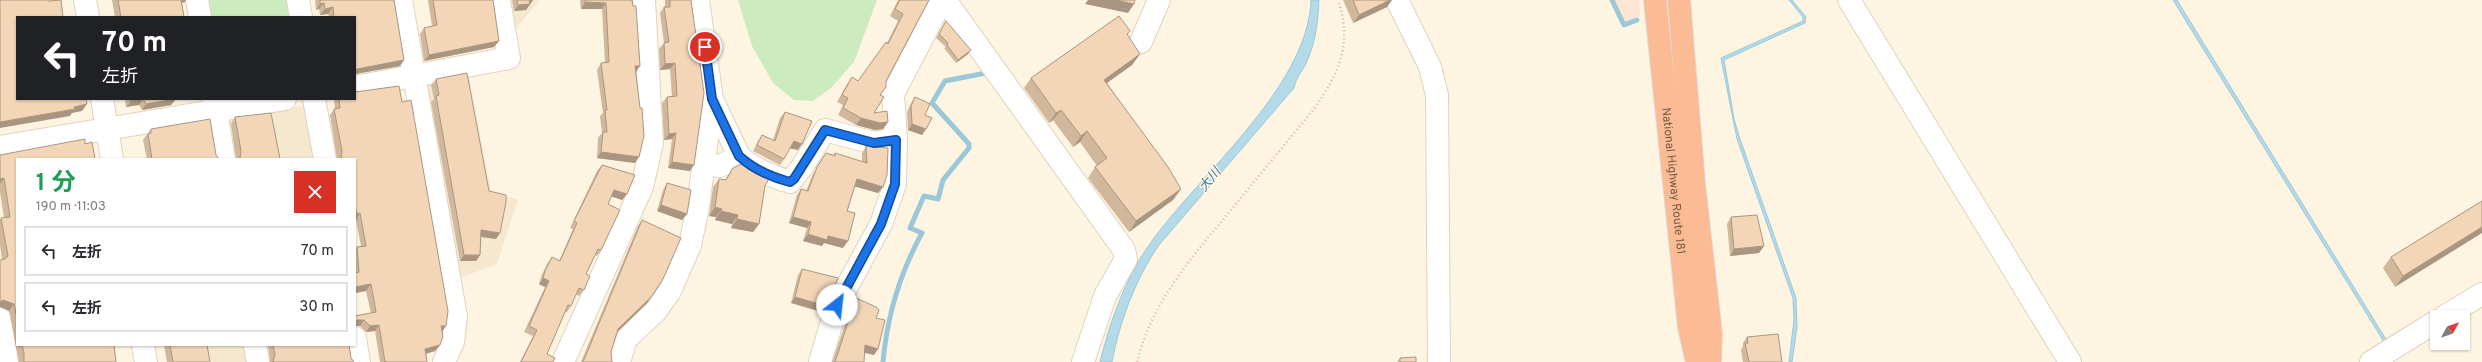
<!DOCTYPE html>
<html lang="ja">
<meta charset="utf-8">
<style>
:root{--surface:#fff;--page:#f2f2f3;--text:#2b2b33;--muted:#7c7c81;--line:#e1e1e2}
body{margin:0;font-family:Overpass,"Noto Sans JP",sans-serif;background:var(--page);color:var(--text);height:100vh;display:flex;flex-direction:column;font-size:15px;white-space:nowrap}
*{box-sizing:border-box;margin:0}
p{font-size:13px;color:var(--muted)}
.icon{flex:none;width:22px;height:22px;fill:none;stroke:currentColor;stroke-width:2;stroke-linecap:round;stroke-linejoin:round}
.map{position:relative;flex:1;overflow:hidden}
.details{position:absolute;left:16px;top:158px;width:340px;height:188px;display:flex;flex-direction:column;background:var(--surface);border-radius:0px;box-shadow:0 1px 3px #0004}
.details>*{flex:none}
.banner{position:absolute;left:16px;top:16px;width:340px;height:84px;border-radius:0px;box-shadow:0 1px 3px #0004;background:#202124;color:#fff;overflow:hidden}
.needle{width:26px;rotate:50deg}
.controls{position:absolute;left:2430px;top:310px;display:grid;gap:8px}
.controls a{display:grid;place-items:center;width:40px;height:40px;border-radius:0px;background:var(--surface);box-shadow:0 1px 3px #0004;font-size:20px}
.pin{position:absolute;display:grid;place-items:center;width:34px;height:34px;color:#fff;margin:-17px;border:2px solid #fff;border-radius:50%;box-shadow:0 1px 4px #0007}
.me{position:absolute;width:44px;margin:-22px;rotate:29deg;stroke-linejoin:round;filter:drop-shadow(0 0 3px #0008)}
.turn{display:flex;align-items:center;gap:14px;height:84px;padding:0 20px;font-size:18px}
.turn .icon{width:52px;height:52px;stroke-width:2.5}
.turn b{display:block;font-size:28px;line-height:34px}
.round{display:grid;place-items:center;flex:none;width:42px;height:42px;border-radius:0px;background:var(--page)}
.head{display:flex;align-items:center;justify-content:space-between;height:68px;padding:0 20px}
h1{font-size:24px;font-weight:700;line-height:30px;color:#1e9e55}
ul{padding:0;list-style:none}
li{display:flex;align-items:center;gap:12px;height:50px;margin:0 8px 6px;padding:0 12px;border:2px solid var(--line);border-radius:0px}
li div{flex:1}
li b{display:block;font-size:15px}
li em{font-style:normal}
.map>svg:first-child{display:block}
.residential{fill:#f5e8cf}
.commercial{fill:#fee5d4}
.green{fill:#ccebbf}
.water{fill:#b5dae7;stroke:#9bc8d9}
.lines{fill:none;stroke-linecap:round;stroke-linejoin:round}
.stream{stroke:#9bc8d9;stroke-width:5}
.minor-casing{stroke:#e1d2bc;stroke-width:24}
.highway-casing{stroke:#e1dbd7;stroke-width:24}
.path{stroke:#d8b99b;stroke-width:2.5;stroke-dasharray:1 3;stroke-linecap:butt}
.minor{stroke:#fff;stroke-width:22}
.highway{stroke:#fabb95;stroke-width:22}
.wall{fill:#d1b89d}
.shaded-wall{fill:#aa9680}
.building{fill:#f3d6b7;stroke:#aa9680}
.route-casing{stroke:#114b97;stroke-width:10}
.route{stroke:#1a73e8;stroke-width:7}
.labels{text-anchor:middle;stroke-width:3;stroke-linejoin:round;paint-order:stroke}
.street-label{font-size:12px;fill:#755c47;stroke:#fff8e8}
.water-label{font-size:13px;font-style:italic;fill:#40758a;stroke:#fff8e8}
</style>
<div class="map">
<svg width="2482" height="362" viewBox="0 0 2482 362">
<rect width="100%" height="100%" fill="#fdf5e1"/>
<path class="residential" d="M508,0H540L514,31Z
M468,73L491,191L518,200L497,264L458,279L424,85Z
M304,106L309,110L318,159H231L225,125L231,118Z
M164,345H247L250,362H167Z"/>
<path class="commercial" d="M1613,0H1639L1640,17L1625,23Z"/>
<path class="green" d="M205,0H287L290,17H208Z
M738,0H877L854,62L832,87L813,101L794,100L773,83L752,46Z"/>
<path class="water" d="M1311,0H1319C1318,21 1316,41 1307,61C1303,71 1296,77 1294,88L1159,245C1135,280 1120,321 1112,362H1100C1109,325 1125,279 1147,248C1195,177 1308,89 1311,0Z
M1789,0H1792L1806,17L1805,23L1724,60L1734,119L1740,139L1796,298L1797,327L1792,362H1789L1794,320L1793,298L1737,139L1721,58L1803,21V17Z
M2173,0H2177L2387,341L2384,342Z"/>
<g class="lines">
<path class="stream" d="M1612,0L1624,25L1637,20
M883,362C887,317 900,273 922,233L910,228L924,196L938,199L943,180L969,148V144L932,103L945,81L986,73L989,77"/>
<defs>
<path id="minor" d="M85,0L88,17
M197,0L200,17
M298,0L301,17
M401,0L456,317L453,342L444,362
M945,0L1124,250L1126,259L1105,296L1083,362
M1397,0L1430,67L1437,95L1439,362
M1849,0L2070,362
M1141,42L1159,0
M355,87L509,58L499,0
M102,99L112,159
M214,99L224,159
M314,99L325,159
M712,99L739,156C753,169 771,176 790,182L802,167L825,130L874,143L896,140
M0,147L285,99
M703,164L720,166L739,156
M2444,317L2482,294
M0,319L7,362
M355,338L359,362
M143,345L146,362
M255,345L258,362
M563,362L642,187L652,143L644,0
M619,362L626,339L656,311L670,291L690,245L698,207L712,99L698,0
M820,362L837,305L881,224L895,184L896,140L893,94L942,0
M2371,362L2437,321"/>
<g id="highway">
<path id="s1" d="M1655,0L1689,327L1697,362"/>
<path d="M1679,0L1694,184L1711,334L1710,362"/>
</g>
</defs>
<use href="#minor" class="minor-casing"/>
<use href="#highway" class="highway-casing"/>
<path class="path" d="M1137,362C1151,303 1193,256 1231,210C1258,177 1286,143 1314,109C1339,73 1353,44 1338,0"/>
<use href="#minor" class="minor"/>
<use href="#highway" class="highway"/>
</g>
<path class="wall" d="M112,0H186L185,2L182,3L184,17H115Z
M315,0H394L404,60L400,66L355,74V17H329L328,14L320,15L319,9L316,10Z
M428,0H493L499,41L494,47L424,61L420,34L424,28L432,26Z
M512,0H533L526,10L514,11Z
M580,0H632L640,66L636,71L635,163L597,158L598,138L602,133L600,116L603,113L597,70L601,63H605L602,9H581Z
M665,0H691L690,171L668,168L672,139L664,140L662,103L667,97H672L670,69L660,70L659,49L664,43L660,13L664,7H665Z
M898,0H929L886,81L874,113L888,122L883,129L875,130L856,125L838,115L843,105L837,102L847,84L852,77L858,81L887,43L898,21L890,16Z
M1343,0H1392L1387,7L1353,23Z
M946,21L968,54L956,63L944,48L946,47L936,38Z
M1130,31L1127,35L1140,54L1132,65L1107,83L1181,189L1173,200L1129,232L1088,178L1095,167L1097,166L1080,142L1073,147L1053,120L1049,123L1024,88L1031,78Z
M436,79L489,191L500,233L496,239L481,237L480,255L476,261H460L431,102L434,99L431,85Z
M915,97L925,115L926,129L922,135L908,130L907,112L911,103Z
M125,99H176L171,105L142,110L139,105L126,107Z
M334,99H355L442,331L440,345L435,351L426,354L427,362H380L375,331L366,332L360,326H355V316L371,313L366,291L355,293V250L357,247L361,246L356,220H355V159H337L330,115L334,109H335Z
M785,112L798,150L790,148L784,159L780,165L753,151L758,141L762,135L773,140L780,118Z
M235,117L280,159H236L231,124Z
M151,129L216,155L219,159H147L143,140Z
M866,146L883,187L878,193L855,186L847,211L843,248L824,243L822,246L803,241L807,228L789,223L797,195L801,189L806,191L813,174L826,153L834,155L835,153L862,162V153Z
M0,155L17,159V345H114L116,362H19L9,311L0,245V220L1,218H4L0,192Z
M602,165L627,194L622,200L611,196L608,204L601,250L597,256L595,255L586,274L584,290L579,296L576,294L571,306L567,312H565L547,354L553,362H520L533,336L524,332L545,287L539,284L541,277L547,264L552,257L559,261L573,229L570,228L597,171Z
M733,168L765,186L759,224L753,232L731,228L732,224L715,220L716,217L709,216L713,187L719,179L725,180Z
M667,183L687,214L682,220L657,211L663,190Z
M2482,201L2395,287L2383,268L2391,257Z
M1731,217L1764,246L1759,253L1730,256L1727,224Z
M642,220L647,303L618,332L611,352L612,362H581L638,226Z
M802,269L822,312L791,303L798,275Z
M856,298L876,318L874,355L864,352V362H832L852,304Z
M1747,337L1782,362H1743L1741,350L1743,346V343Z
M164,345H214L207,346L210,362H167Z
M268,345H349L351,358L354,362H270V360Z
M1400,358L1416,362H1397Z"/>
<path class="shaded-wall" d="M179,0H186L185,2L177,4Z
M533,0L526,10L514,11L518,5Z
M1088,0H1116L1134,4L1128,13L1085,4Z
M1390,0H1392L1387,7L1353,23L1359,15Z
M585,2L606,3L602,9H581Z
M324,3L319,9L316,10L320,4Z
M333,7L328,14L320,15L325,9Z
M499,41L494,47L424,61L429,55Z
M971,50L968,54L956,63L958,60Z
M1140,54L1132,65L1097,90L1104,80Z
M404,60L400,66L355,74V70L357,69Z
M675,63L670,69L660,70L665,64Z
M635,66H640L636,72Z
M143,99L139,105L126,107L131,101Z
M176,99L171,105L142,110L146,104Z
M87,104L82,111L72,113L70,116L0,128V122Z
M1061,110L1053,120L1049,123L1056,113Z
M861,118L888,122L883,129L875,130L856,125Z
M912,124L926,129L922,135L908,130Z
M1087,131L1080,142L1073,147L1081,136Z
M676,133L672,139L664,140L669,134Z
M794,141L802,144L798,150L789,148Z
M601,152L639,157L635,163L597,158Z
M672,162L694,165L690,171L668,168Z
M4,178L0,184V179Z
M857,179L883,187L878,193L853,186Z
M1181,189L1173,200L1129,232L1136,221Z
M614,190L627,194L622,200L610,196Z
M661,205L687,214L682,220L657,211Z
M715,207L722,209L716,217L709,216Z
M721,211L738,215L732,224L715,220Z
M360,213L356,220H355V216L357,214Z
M793,217L811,222L807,228L789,223Z
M737,219L759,224L753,232L731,228Z
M2482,227V233L2395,287L2403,276Z
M481,230L500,233L496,239L476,236Z
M808,234L828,236L848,241L843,248L824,243L822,246L803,241Z
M1764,246L1759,253L1730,256L1734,249Z
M464,255H480L476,261H460Z
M543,278L549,281L545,287L539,284Z
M371,284L366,291L355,293V287Z
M651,297L647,303L614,335L618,329Z
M795,297L826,306L822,312L791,303Z
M3,300L14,304L9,311L0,307V302Z
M357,320H364L360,326H355V321Z
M379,325L375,331L366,332L370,326Z
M441,326H446L442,332Z
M440,345L435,351L421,355L425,349Z
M865,345L878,349L874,355L861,352Z"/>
<path class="building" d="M0,0H48V1L61,0L63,17H17V99H86L87,104L74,107L75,109L0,122Z
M118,0H181L184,17H121Z
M320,0H394L404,60L357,69L355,70V17H334L333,7L325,9L324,3L320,4Z
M433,0H493L499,41L429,55L424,28L437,25Z
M517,0H533L529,1L530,4L518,5Z
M585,0H632L633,6H636L640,66H635L640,108H642L644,136L639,157L601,152L603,132H607L605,110H607L601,63L609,62L606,3L585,2Z
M670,0H691L704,93L694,165L672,162L676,133L669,134L667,97L677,96L675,63L665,64L664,43L669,42L664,7H670Z
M900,0H929L886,81V87L880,95L884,97L874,113L887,111L888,122L880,123L861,118L843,108L848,98L842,95L852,77L858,81L886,42L888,44L903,14L895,9Z
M1116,0H1135L1134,4Z
M1353,0H1390L1359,15Z
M1119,16L1130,31L1127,34L1140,54L1104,80L1168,167L1181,189L1136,221L1095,167L1107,158L1087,131L1081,136L1061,110L1056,113L1031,78Z
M946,21L971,50L958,60L947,45L948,43L939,34Z
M467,73L489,191L506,195V202L500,233L481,230L480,255H464L436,96L439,95L436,79Z
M399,86L402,102L411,100L448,311L446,326H441L443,336L440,345L425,349L427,362H385L379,325L370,326L364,320H357L355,321V316L376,312L371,284L355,287V273L359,272L357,247L366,246L360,213L357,214L355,205V159H341L342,151L334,109L340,108L339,99H355V92Z
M915,97L930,104L925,115L932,118L926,129L912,124L911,106Z
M130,99H142L131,101Z
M143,99H176L146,104Z
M785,112L812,121L802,144L794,141L784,159L757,145L762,135L775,141Z
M271,113L280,159H238L240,158L241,151L235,117Z
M210,119L216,155L219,159H152L148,134L151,133V129Z
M85,139V144L92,142L95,159H17V318L14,304L3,300L0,302V260L5,259L8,256L1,218L10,217L4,178L0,179V155Z
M866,146L888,148L887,175L883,187L857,179L847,211L855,213L848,241L828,236L827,240L808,234L811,222L793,217L801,189L808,191L817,167L826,153L835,156V153L867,163Z
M743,163L770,177L765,186L759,224L737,219L738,215L721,211L722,209L715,207L719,179L726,180L733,168Z
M602,165L635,175L627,194L614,190L608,204L620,210L601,250L598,249L586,274L590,276L584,290L579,288L571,306L568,305L547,354L555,358L553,362H521L537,330L529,326L549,281L543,278L545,271L552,257L560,261L577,223L574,221Z
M667,183L691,190L687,214L661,205Z
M2482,201V227L2403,276L2391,257Z
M1757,215L1764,246L1734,249L1731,217Z
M642,220L681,238L663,279L651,297L618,329L611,352L612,362H583Z
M802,269L838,278L826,306L795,297Z
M856,298L876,307L879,310L876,318L885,320L878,349L865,345L864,362H835Z
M1778,334L1782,362H1749L1745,343H1748L1747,337Z
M22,345H114L116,362H24V353Z
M170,345H207L210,362H173Z
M273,345H349L351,358L354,362H273L275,354Z
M1416,357V362H1400V358Z"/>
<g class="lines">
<defs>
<path id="route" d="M705,47L712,99L739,156C753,169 771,177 790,182L794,179L825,130L874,143L896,140L895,184L881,224L837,305"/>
</defs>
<use href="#route" class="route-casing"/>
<use href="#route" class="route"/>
</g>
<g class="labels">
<g class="street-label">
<text dy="4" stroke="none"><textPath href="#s1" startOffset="182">National Highway Route 181</textPath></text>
</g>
<g class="water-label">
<text transform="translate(1209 179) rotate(-51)" y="5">大川</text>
</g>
</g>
</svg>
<div class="controls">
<a><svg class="needle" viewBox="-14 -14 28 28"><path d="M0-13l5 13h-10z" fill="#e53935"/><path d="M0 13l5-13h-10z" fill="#7c7c81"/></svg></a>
</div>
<div class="pin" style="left:705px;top:47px;background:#d93025"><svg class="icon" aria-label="arrive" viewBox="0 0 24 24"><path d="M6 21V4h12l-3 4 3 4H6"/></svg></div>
<svg class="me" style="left:837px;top:305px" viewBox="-20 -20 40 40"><circle r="19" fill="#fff"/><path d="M0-13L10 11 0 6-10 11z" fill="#1a73e8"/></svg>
<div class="banner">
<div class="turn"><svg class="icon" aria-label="left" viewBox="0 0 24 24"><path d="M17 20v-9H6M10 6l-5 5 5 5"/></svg><div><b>70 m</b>左折</div></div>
</div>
<section class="details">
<div class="head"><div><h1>1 分</h1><p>190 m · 11:03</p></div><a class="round" style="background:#d93025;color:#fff"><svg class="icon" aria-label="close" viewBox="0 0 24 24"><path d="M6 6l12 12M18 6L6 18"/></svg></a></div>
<ul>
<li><svg class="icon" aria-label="left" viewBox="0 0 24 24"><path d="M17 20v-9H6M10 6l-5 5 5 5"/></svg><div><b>左折</b></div><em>70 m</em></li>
<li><svg class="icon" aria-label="left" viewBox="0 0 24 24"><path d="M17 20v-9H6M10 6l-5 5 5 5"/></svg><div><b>左折</b></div><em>30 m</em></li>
</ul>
</section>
</div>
